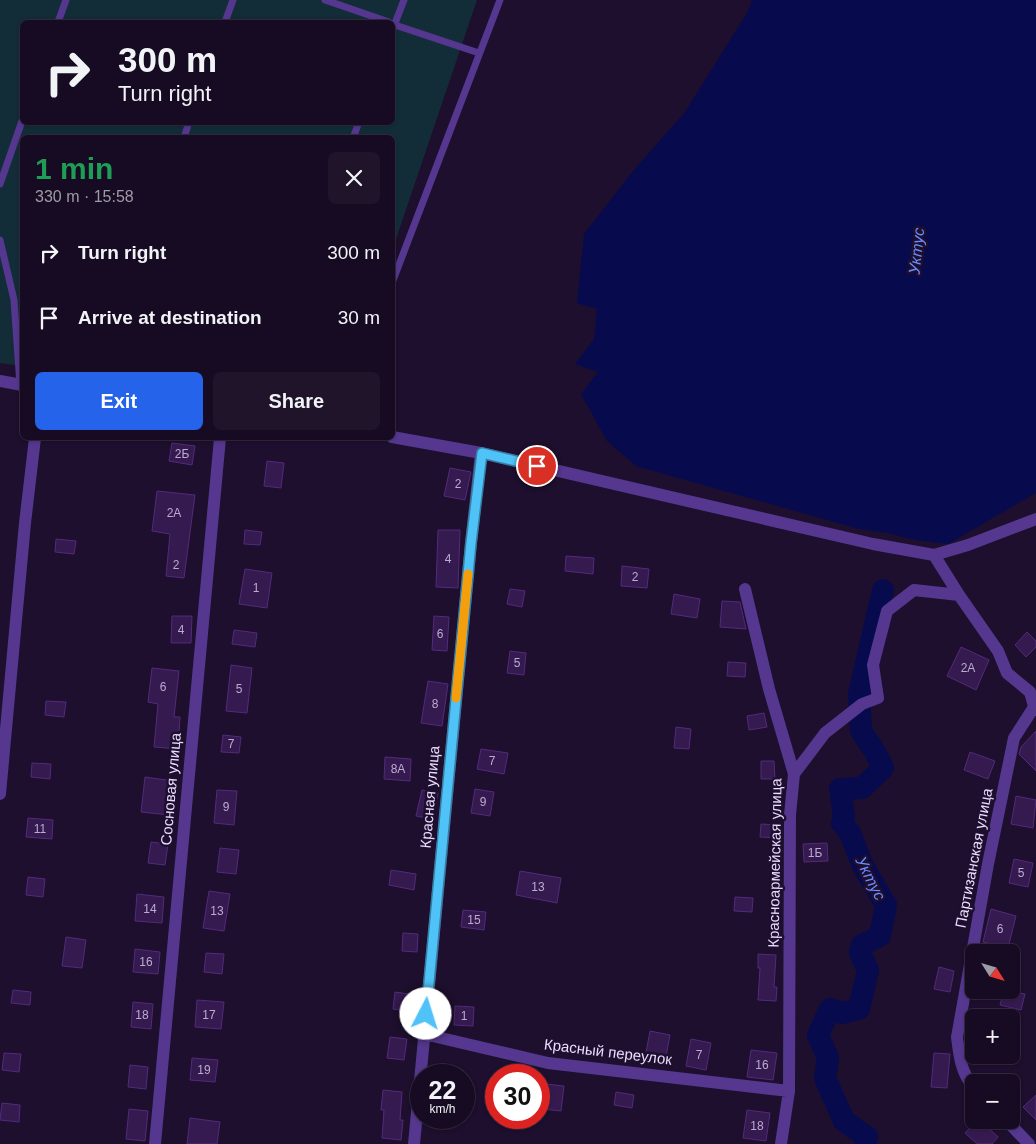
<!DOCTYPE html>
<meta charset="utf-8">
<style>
:root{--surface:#160b22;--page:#1f142a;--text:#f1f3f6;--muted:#9e9ba5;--line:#352b40;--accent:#2563eb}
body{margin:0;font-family:Helvetica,sans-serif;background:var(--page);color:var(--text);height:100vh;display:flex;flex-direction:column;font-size:19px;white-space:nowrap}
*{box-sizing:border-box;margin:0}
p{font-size:16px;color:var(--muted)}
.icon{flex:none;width:28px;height:28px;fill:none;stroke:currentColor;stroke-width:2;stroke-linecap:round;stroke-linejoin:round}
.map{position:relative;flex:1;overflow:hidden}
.panel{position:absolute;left:20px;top:135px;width:375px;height:305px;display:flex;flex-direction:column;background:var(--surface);border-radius:8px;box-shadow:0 1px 4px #0004,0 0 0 1px var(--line)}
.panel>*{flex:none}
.top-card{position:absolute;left:20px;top:20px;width:375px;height:105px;border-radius:8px;box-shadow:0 1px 4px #0004,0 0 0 1px var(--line);background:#160b22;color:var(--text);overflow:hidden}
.needle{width:32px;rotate:127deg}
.tools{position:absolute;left:965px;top:944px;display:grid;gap:10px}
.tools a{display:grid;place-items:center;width:55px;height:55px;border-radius:8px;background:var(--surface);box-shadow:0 1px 4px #0004,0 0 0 1px var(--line);font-size:25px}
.speed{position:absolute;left:410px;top:1064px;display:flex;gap:10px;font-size:25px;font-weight:700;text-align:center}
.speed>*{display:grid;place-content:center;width:65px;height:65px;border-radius:50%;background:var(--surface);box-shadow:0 1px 4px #0004,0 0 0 1px var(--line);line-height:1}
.speed small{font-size:12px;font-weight:400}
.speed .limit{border:8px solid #d22;background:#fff;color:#111}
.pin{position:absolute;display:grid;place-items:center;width:42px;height:42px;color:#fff;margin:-21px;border:2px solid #fff;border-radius:50%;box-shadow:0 1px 5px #0007}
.me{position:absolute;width:55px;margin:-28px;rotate:5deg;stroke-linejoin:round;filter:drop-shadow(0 0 4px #0008)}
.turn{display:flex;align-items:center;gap:18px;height:105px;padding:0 15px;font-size:22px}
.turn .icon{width:65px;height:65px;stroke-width:2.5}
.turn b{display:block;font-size:35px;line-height:42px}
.round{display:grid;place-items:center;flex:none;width:52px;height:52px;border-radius:8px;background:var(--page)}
.overview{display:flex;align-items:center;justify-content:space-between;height:85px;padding:0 15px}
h1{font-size:30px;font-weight:600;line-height:38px;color:#1e9e55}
.action{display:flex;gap:10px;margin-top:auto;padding:10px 15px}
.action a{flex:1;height:58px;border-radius:8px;background:var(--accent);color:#fff;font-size:20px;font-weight:600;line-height:58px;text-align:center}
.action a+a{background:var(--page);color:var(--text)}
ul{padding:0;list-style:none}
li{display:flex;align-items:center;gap:15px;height:65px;padding:0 15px}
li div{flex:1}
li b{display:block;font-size:19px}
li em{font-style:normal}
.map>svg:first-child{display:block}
.green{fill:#122d37;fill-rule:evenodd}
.water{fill:#070b4e}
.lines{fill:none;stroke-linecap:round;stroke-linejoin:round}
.river{stroke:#070b4e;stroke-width:22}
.building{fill:#351a4f;stroke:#532a7c}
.service{stroke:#55378f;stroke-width:7}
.minor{stroke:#55378f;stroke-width:12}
.route-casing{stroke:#337fa1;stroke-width:12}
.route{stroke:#4fc3f7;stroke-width:9}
.slow{stroke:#f59e0b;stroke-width:9}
.labels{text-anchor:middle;stroke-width:5;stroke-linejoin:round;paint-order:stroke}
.number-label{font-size:12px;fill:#bdabd3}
.street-label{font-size:15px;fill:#eadbff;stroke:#1d0f2d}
.water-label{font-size:16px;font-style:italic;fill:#698cff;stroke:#1d0f2d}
</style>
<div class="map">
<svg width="1036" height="1144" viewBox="0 0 1036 1144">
<rect width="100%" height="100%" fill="#1d0f2d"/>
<path class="green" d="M0,0H477L393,248L392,138H22V366L0,363ZM22,22H392V122H22Z"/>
<path class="water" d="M752,0H1036V493L948,544L915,540L887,533L859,529L636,466L607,441L581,394L598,372L575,364L594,339L597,309L577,303L584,234L633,171L685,112L747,13Z"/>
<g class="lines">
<path class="river" d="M865,1144L867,1137L844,1121L825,1078L828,1058L818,1035L830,1009L842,1013L859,1009L868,970L860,953L862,945L880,936L886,905L863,866L850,833L842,823L844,816L840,789L862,788L883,768L875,752L861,731L859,694L883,590"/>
</g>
<path class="building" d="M172,443L195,446L192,465L169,461Z
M267,461L284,463L281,488L264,486Z
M450,468L471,472L465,500L444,496Z
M157,491L195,495L184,578L166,576L170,534L152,531Z
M245,530L262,532L260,545L244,544Z
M438,530H460L458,588L436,587Z
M56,539L76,541L74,554L55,552Z
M566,556L594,558L593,574L565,571Z
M622,566L649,569L647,588L621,586Z
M245,569L272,573L267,608L239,604Z
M510,589L525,591L522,607L507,604Z
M674,594L700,599L697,618L671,614Z
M722,601L740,602L746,629L720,627Z
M172,616H192L191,643H171Z
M434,616L449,617L447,651L432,650Z
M234,630L257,633L255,647L232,644Z
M1027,632L1036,641V647L1026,657L1015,645Z
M961,647L989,660L976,690L947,676Z
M510,651L526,653L524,675L507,673Z
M728,662L746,663L745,677L727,676Z
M231,665L252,668L247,713L226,711Z
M152,668L179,671L174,717H180L178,749L154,747L158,704L148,702Z
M428,681L448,684L442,726L421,723Z
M46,701L66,702L64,717L45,715Z
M764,713L767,727L749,730L747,716Z
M676,727L691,729L689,749L674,748Z
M1036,731V771L1019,754L1021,747Z
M223,735L241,737L239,753L221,752Z
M481,749L508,753L504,774L477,769Z
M970,752L995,761L988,779L964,770Z
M385,757L411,759L410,781L384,779Z
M761,761H774L775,779H761Z
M32,763L51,764L50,779L31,777Z
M145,777L173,781L169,815L141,812Z
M475,789L494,792L490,816L471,813Z
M217,790L237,791L234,825L214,823Z
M422,790L438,793L433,819L416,816Z
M1016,796L1036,800L1033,828L1011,824Z
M28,818L53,820L52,839L26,837Z
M761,824L779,825V838L760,837Z
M151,842L168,844L165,865L148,863Z
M827,843L828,861L804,862L803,844Z
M220,848L239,850L236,874L217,872Z
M1014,859L1033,863L1028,887L1009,883Z
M391,870L416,874L414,890L389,885Z
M520,871L561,878L557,903L516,895Z
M28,877L45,879L43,897L26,895Z
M209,891L230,894L224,931L203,928Z
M137,894L164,897L162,923L135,921Z
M735,897L753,898L752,912L734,911Z
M991,909L1016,916L1008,948L983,942Z
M463,910L486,912L484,930L461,927Z
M403,933L418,934L417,952L402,951Z
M66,937L86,940L82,968L62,966Z
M135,949L160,952L158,974L133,972Z
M206,953L224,954L222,974L204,972Z
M758,954L776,955L774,987H777L776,1001L758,1000L760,968H758Z
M939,967L954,971L950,992L934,989Z
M13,990L31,992L30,1005L11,1003Z
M1004,990L1025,994L1021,1010L1000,1005Z
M395,992L409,994L406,1011L393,1009Z
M197,1000L224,1002L221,1029L195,1027Z
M133,1002L153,1004L151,1029L131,1027Z
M455,1006L474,1007L473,1026L454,1025Z
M650,1031L670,1035L665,1062L645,1058Z
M390,1037L407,1039L404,1060L387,1058Z
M691,1039L711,1043L706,1070L686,1066Z
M751,1050L777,1053L773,1080L747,1077Z
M4,1053L21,1054L19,1072L2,1070Z
M934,1053L950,1054L947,1088L931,1087Z
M192,1058L218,1060L215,1082L190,1080Z
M130,1065L148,1067L146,1089L128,1087Z
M546,1084L564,1086L561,1111L543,1109Z
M383,1090L402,1092L400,1120H403L401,1140L382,1138L384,1110H381Z
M616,1092L634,1095L632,1108L614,1105Z
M1036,1095V1120L1023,1107Z
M2,1103L20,1105L19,1122L0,1120Z
M129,1109L148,1111L145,1141L126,1139Z
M747,1110L770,1113L766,1141L743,1138Z
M190,1118L220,1122L217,1144H187Z
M977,1120H980L998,1137L992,1144H977L965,1133Z"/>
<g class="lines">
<path class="service" d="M325,0L389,22
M58,22L66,0
M225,22L233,0
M392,24L479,53
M392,31L404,0
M184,138L189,122
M353,138L359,122
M0,184L22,121
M0,240L14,300L20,385
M392,283L500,0"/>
<path class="minor" d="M0,381L22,385
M392,437L481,453L873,544L934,555L968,545L1036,519
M934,555L959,595L998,651L1007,673L1030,692L1035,710
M745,589L769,689L794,774L790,815L789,1091L781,1144
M794,774L825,733L862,704L878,698L873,665L887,611L914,590L959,595
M0,794L25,523L35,438
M424,1034L548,1063L789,1091
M974,1087C961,1074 959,1054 957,1037L988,864L1014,738L1034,707L1036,701
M1006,1120L1029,1144
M155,1144L220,438
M414,1144L471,543L481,453"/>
</g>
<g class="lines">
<defs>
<path id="route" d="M426,1014L471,543L482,453L537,466"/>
</defs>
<use href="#route" class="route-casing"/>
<use href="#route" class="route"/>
<path class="slow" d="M456,698L468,574"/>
</g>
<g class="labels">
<g class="number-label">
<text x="182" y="458">2Б</text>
<text x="458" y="488">2</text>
<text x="174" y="517">2А</text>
<text x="448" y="563">4</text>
<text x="176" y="569">2</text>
<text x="635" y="581">2</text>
<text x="256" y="592">1</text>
<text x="181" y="634">4</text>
<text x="440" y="638">6</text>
<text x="517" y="667">5</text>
<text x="968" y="672">2А</text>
<text x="163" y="691">6</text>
<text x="239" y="693">5</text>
<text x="435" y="708">8</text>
<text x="231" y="748">7</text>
<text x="492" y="765">7</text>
<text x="398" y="773">8А</text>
<text x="483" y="806">9</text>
<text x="226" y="811">9</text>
<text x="40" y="833">11</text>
<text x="815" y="857">1Б</text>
<text x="1021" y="877">5</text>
<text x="538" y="891">13</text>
<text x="150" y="913">14</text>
<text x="217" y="915">13</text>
<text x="474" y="924">15</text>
<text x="1000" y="933">6</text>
<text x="146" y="966">16</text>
<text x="142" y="1019">18</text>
<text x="209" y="1019">17</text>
<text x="464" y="1020">1</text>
<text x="699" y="1059">7</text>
<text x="762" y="1069">16</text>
<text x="204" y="1074">19</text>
<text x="757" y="1130">18</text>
</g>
<g class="street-label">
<text transform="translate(171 789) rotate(-85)" y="5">Сосновая улица</text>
<text transform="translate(430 797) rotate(-85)" y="5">Красная улица</text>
<text transform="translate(974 858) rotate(-79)" y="5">Партизанская улица</text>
<text transform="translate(775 863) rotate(-89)" y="5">Красноармейская улица</text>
<text transform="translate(608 1052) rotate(7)" y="5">Красный переулок</text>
</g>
<g class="water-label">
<text transform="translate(916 251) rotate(-84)" y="6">Уктус</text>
<text transform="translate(871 878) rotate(63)" y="6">Уктус</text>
</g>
</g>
</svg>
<div class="tools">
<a><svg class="needle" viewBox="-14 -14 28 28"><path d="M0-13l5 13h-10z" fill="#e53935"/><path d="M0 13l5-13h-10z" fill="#9e9ba5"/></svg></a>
<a>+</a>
<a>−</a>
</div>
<div class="speed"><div>22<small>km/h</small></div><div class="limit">30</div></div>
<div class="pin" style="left:537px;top:466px;background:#d93025"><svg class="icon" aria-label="arrive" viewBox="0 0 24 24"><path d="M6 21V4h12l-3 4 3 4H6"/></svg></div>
<svg class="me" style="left:426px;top:1014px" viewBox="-20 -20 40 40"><circle r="19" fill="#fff"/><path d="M0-13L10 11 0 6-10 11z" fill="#4fc3f7"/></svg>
<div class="top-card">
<div class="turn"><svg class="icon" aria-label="right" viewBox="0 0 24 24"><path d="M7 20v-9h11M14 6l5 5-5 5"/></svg><div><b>300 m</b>Turn right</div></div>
</div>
<section class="panel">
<div class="overview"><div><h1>1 min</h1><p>330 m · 15:58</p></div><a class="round"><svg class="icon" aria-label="close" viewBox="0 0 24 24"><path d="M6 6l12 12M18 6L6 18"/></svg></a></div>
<ul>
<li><svg class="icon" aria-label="right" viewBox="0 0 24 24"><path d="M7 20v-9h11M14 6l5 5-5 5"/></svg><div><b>Turn right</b></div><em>300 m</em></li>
<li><svg class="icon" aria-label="arrive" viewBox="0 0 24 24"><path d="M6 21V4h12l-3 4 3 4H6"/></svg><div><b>Arrive at destination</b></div><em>30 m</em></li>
</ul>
<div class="action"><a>Exit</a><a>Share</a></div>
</section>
</div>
